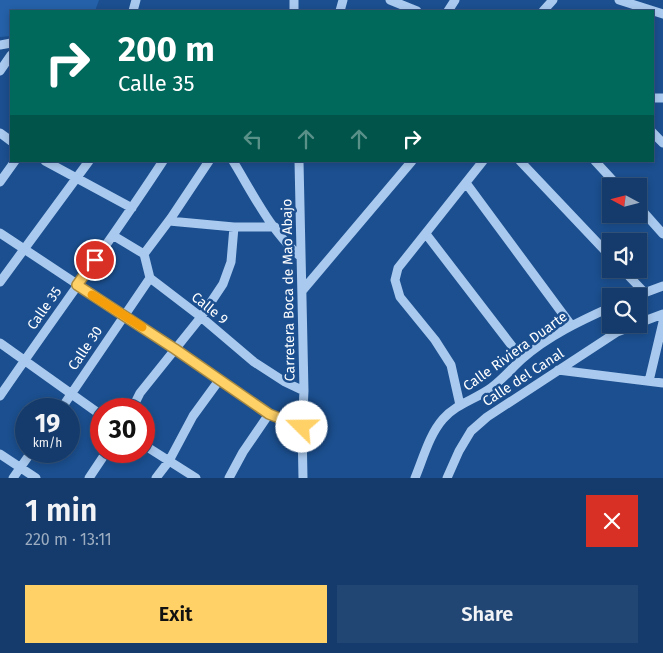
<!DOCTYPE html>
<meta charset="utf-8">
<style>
:root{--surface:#143b6b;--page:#214673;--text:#f1f3f6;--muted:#9dadc1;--line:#33557e;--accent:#ffd166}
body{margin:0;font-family:"Fira Sans",sans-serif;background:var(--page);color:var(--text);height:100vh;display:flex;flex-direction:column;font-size:19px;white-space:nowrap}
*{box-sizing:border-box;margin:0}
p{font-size:16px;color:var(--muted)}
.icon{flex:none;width:28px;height:28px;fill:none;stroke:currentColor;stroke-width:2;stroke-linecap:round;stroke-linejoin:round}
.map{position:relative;height:478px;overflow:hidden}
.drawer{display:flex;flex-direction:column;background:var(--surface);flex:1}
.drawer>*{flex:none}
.guide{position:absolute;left:10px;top:10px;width:644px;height:152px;border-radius:0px;box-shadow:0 2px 8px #0003,0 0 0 1px var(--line);background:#00695c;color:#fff;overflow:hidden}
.needle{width:32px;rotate:277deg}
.tools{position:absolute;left:602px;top:178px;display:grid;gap:10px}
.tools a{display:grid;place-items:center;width:45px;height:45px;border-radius:0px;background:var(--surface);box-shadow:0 2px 8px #0003,0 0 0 1px var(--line);font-size:25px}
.speed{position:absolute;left:15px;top:398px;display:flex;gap:10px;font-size:25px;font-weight:700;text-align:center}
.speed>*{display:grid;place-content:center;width:65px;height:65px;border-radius:50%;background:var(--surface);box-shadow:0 2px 8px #0003,0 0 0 1px var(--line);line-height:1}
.speed small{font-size:12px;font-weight:400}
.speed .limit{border:8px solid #d22;background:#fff;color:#111}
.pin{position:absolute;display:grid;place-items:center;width:42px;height:42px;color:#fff;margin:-21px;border:2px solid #fff;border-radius:50%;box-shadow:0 1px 5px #0007}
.me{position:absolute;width:55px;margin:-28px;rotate:292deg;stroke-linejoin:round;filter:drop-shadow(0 0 4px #0008)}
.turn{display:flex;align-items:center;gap:18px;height:105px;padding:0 25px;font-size:22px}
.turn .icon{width:65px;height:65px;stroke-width:2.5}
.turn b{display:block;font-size:35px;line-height:42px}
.lanes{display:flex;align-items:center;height:48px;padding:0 25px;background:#0003;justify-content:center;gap:25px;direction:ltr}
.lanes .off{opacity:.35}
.round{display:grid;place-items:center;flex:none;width:52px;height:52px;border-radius:0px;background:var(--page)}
.summary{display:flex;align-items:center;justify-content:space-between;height:85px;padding:0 25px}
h1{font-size:30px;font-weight:600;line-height:38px}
.cta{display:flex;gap:10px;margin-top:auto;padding:10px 25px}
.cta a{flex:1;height:58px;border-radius:0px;background:var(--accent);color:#111;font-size:20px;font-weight:600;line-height:58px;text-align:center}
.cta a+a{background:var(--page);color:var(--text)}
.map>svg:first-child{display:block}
.green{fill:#2461a8}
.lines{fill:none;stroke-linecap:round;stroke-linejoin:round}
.minor{stroke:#a9c9ee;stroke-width:9}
.route-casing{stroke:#a68842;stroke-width:12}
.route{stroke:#ffd166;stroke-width:9}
.slow{stroke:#f59e0b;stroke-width:9}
.labels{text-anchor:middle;stroke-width:5;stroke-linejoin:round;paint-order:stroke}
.street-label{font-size:14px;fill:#fff;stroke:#1b4f8f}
</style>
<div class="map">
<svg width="663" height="478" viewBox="0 0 663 478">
<rect width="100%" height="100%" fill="#1b4f8f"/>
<path class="green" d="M0,0H99L95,11H11V36L0,37Z"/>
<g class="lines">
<path class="minor" d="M294,0V11
M390,0L417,11
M619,0L663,14
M133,11L136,0
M340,11L343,0
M448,11L455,0
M543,11L553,0
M0,45L11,43
M0,71L11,55
M652,98H663
M652,132L663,143
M0,133L11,141
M45,161L132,208
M233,161C253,194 272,233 301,257
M299,161L304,391L302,427L303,478
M520,161L611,257
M595,161L618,186
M0,182L15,161
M466,183L571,325
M639,207L663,234
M169,221L234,227H275
M0,233L175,349L269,414L302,427
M426,234L522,359
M114,236L144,254L150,278L201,317L254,362L285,382L304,391
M144,254L171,218L209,161
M622,269L645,293
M0,282L89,161
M302,291L412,161
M636,296L663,286
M639,323L663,314
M0,343L101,415
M558,370L663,383
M649,381L663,322
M0,396C54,317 111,241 163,161
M460,405L451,365L435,340L400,297L395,280L398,268L483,161
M61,409L150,278
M132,409L140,393L201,317L223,284L231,262L234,227
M144,445L196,478
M0,454L36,478
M13,478L32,451
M89,478L107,451
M156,478L169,461L193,416L220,379
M229,478L243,452L269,414
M415,478C423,459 429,435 443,419C456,404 476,399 491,388C503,379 511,369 522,359C548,336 580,321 611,307
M447,478L459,451L471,431L487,417L617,332L638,324"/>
</g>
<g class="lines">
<defs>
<path id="route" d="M95,260L77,285L175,349L269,414L302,427"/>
</defs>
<use href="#route" class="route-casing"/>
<use href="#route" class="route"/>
<path class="slow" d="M92,295L142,327"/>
</g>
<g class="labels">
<g class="street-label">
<text transform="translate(288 290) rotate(-91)" y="5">Carretera Boca de Mao Abajo</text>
<text transform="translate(44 308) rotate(-55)" y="5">Calle 35</text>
<text transform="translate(210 308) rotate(39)" y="5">Calle 9</text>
<text transform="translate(85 348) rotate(-56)" y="5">Calle 30</text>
<text transform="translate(515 351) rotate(-36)" y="5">Calle Riviera Duarte</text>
<text transform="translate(523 377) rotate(-33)" y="5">Calle del Canal</text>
</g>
</g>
</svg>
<div class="tools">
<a><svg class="needle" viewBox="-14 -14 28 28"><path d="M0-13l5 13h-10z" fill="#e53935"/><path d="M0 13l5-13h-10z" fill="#9dadc1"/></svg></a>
<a><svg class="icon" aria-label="sound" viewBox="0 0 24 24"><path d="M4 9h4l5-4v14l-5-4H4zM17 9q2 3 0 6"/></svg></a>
<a><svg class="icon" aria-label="search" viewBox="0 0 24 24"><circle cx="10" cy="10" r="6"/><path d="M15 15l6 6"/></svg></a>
</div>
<div class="speed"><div>19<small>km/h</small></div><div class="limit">30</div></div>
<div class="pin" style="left:95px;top:260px;background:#d93025"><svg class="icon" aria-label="arrive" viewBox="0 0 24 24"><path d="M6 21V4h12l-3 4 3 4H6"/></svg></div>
<svg class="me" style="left:302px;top:427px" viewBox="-20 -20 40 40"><circle r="19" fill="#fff"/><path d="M0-13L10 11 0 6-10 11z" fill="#ffd166"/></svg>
<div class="guide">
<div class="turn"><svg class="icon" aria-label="right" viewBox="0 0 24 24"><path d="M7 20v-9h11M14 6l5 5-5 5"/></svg><div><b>200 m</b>Calle 35</div></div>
<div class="lanes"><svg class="icon off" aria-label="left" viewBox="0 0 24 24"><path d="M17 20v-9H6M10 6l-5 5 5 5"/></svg><svg class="icon off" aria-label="ahead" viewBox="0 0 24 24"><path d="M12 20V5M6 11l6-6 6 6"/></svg><svg class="icon off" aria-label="ahead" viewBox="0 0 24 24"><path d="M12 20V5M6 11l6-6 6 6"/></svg><svg class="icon" aria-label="right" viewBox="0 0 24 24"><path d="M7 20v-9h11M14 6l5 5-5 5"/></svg></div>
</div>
</div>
<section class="drawer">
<div class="summary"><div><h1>1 min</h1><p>220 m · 13:11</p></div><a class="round" style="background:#d93025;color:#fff"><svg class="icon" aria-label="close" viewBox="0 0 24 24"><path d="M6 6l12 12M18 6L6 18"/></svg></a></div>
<div class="cta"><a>Exit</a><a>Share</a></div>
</section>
